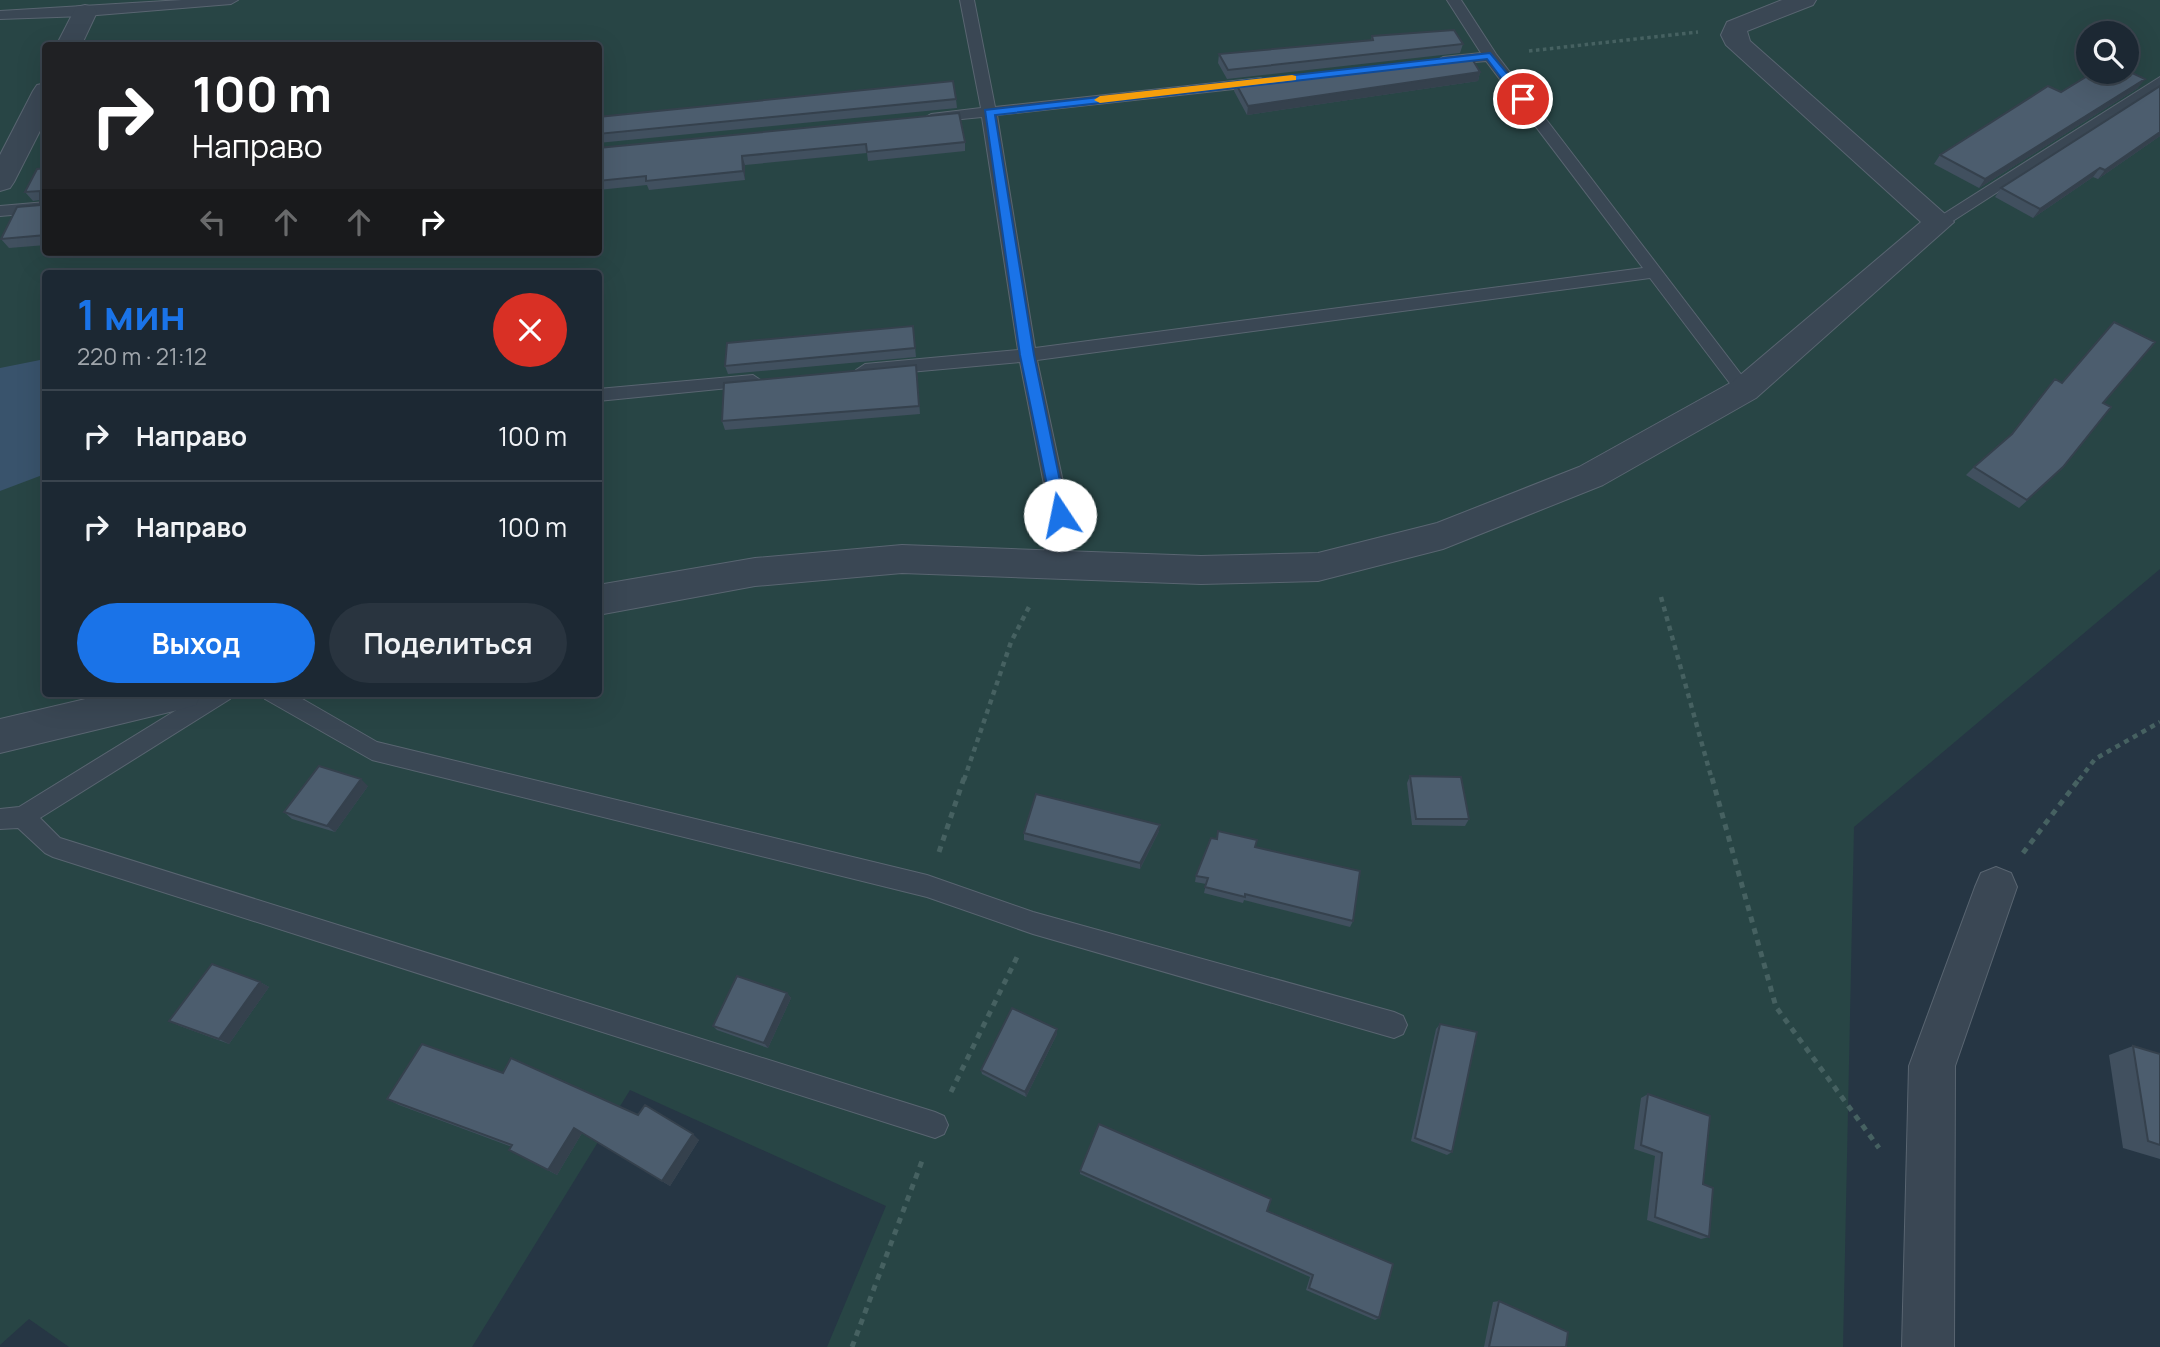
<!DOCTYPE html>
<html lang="ru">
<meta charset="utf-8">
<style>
:root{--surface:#1c2833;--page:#29343f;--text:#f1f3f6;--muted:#a0a6ac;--line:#3a444e;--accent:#1a73e8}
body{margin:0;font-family:Manrope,sans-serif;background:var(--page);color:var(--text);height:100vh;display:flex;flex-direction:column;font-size:26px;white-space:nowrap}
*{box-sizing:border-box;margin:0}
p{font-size:23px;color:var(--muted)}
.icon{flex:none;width:38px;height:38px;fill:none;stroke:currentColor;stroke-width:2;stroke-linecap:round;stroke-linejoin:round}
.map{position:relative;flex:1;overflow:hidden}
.sheet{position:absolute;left:42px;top:270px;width:560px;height:427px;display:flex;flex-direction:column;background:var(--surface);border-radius:7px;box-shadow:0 7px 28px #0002,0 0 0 2px var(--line)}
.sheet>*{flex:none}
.guide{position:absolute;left:42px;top:42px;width:560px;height:214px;border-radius:7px;box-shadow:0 7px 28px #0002,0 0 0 2px var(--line);background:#202124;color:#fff;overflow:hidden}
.fabs{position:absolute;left:2076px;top:21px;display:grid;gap:14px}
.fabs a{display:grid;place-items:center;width:63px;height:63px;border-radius:50%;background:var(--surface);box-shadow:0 7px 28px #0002,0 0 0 2px var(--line);font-size:35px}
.pin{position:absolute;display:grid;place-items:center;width:60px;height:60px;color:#fff;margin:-30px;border:4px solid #fff;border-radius:50%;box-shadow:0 2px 7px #0007}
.me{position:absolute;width:77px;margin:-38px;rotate:349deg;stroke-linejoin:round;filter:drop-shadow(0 0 5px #0008)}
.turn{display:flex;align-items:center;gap:24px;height:147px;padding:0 35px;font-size:32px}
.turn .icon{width:91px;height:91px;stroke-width:2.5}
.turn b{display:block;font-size:49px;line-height:60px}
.lanes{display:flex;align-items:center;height:66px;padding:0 35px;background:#0003;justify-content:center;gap:35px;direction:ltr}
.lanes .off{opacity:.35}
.round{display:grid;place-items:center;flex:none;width:74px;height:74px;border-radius:37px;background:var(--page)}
.overview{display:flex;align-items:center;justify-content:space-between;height:119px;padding:0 35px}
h1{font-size:42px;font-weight:700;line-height:52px;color:var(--accent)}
.button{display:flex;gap:14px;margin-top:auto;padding:14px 35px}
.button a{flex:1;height:80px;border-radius:42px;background:var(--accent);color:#fff;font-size:28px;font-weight:700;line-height:80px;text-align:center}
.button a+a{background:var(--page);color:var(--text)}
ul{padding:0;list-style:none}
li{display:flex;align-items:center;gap:21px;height:91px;padding:0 35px;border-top:2px solid var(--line)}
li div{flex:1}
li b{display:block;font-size:26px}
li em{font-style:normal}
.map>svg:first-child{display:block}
.green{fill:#284545;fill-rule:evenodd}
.water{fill:#39536c}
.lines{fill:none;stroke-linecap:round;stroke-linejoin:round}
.lane-casing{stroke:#596571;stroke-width:2}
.street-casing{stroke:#596571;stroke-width:2}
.path-far2{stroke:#466161;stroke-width:3.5;stroke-dasharray:3.5 3.5;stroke-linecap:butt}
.path-far1{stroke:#466161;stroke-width:4.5;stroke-dasharray:5 5;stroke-linecap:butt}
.path{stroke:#466161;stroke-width:5;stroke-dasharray:6 6;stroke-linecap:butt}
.lane{fill:#3a4754;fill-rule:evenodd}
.street{fill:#3a4754;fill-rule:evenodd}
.wall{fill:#41505f}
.shaded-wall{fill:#35414d}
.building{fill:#4c5d6e;stroke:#35414d;stroke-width:2}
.route{fill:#1a73e8;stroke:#114b97;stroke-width:2}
.slow{fill:#f59e0b}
</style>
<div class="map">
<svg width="2160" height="1347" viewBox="0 0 2160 1347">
<rect width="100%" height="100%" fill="#263644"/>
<path class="green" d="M0,0H2160V569L1854,827L1843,1347H827L886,1206L630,1090L472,1347H69L29,1319L0,1345ZM2088,33H2126V72H2088ZM46,46H598V252H46ZM46,273H598V693H46Z"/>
<path class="water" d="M45,359V474L0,491V368Z"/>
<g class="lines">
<defs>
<path id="lane" d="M182,0H238L231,4L85,16L0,19V11Z
M960,0H974L995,107L1261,78L1268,82L1261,86L997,115L1035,348L1643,268L1486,61L1443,65L1436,61L1443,57L1481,53L1447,0H1461L1496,54L1753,390L1744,396L1738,394L1650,278L1037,360L1070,515L1062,565L1059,571H1045L1042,565L1050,515L1020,362L865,376L856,370L865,364L1018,350L982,117L931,122L924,118L931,114L981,108Z
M2160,77V87L1945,226L1939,227L1931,222Z
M46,202V212L0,216V206Z
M753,375L762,381L759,385L598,401V389Z
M204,693H233L230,699L40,818L60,838L935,1112L944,1116L948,1125L944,1134L935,1138L53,857L45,853L18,828L0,829V809L19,807Z
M262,693H292L377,742L927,875L1033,912L1394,1012L1403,1016L1407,1025L1403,1034L1394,1038L1033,934L927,897L372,760L265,699Z"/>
<path id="street" d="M1782,0H1816L1813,5L1747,31L1750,41L1954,222L1756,398L1603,485L1443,549L1318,581L1201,584L902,573L755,586L598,615V585L755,558L902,545L1201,556L1318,553L1437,523L1579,467L1732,382L1921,222L1726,45L1721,35L1727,22Z
M85,5L94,7L97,12L81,46H56L76,7Z
M46,83V119L14,182L10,188L0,191V155L33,91L37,85Z
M111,693H201L196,705L182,709L0,753V719Z
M1996,867L2011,873L2017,887L1955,1066L1954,1347H1902L1909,1066L1975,887L1981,873Z"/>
</defs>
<use href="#lane" class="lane-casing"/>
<use href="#street" class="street-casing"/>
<path class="path-far2" d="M1529,51L1698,32"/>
<path class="path-far1" d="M1661,597L1712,780
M964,780L1011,642L1030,605
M2079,780L2095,759L2160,722"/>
<path class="path" d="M1712,778L1776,1007L1879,1148
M939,852L964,778
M2023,853L2080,778
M951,1092L1018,955
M852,1347L922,1161"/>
<use href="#lane" class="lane"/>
<use href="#street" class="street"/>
</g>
<path class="wall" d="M1372,36L1463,44L1460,53L1227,79L1218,63L1219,54L1371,40Z
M1480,72L1478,81L1247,115L1234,91L1235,82Z
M2160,86V136L2098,179L2093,177L2033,218L1995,197L2001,188Z
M2138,88L1979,188L1934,164L1940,155L2061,92Z
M956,99L957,108L598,143V117Z
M965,142V151L868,161L867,153L745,165V180L649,190L647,185L598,190V148Z
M46,168V245L9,248L1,239L40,205V200L33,201L25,192Z
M913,326L916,357L728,374L725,366Z
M917,374L920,414L725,430L722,421Z
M2055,379L2103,403L2055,475L2019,508L1966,475L1974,467L2009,437Z
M1410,776L1469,819L1465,826L1412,825L1407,783Z
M368,786L335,832L292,819L284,812Z
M1159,831L1140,869L1024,840V833Z
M1255,847L1353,921L1350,927L1244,900L1243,903L1204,893L1206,884L1195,882L1196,876Z
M260,982L269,987L229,1044L180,1026L169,1021Z
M787,993L791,998L768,1048L717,1030L713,1026Z
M1440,1024L1452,1152L1447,1155L1411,1141L1436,1029Z
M1057,1034L1026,1097L982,1074L981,1070Z
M2133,1046L2160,1054V1159L2123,1148L2109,1055Z
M503,1073L638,1115L699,1140L670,1186L582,1133L557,1175L509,1150L512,1147L399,1105L387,1099Z
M1648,1094L1703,1184L1709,1237L1701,1239L1647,1220L1655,1156L1634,1149L1641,1098Z
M1080,1171L1267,1211L1379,1318L1375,1320L1306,1290L1310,1277L1080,1174Z
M1499,1301L1566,1347H1484L1493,1302Z"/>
<path class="shaded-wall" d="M1480,72L1478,81L1247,115L1248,106Z
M2145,79L2138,88L1979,188L1985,179Z
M2160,132V136L2098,179L2105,170Z
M742,156L745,165V180L743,171Z
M2100,168L2093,177L2033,218L2040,209Z
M361,779L368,786L335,832L327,826Z
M1160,825L1159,831L1140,869V863Z
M260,982L269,987L229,1044L219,1039Z
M787,993L791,998L768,1048L764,1043Z
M1057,1029V1034L1026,1097L1025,1092Z
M574,1128L582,1133L557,1175L548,1170Z
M693,1134L699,1140L670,1186L662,1181Z"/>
<path class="building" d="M1454,30L1463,44L1228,70L1219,54L1373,40L1372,36Z
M1471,57L1480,72L1248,106L1235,82Z
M2126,70L2145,79L1985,179L1940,155L2048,86L2061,92L2094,72H2126Z
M953,81L956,99L598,134V117Z
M2160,86V132L2105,170L2100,168L2040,209L2001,188Z
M959,113L965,142L867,152L866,144L742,156L743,171L646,181V176L598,181V148Z
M46,168V235L1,239L17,207L40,205V191L25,192L37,169Z
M2114,322L2155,342L2103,403L2111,407L2063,467L2027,500L1974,467L2012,434L2055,379L2062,383Z
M913,326L915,348L725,366L727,343Z
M916,365L919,406L722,421L724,383Z
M319,766L361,779L327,826L284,812Z
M1410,776L1461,777L1469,819H1416Z
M1036,794L1160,825L1140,863L1024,833Z
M1218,831L1257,840L1255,847L1360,871L1353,921L1245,894V897L1205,887L1208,878L1196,876L1211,838L1217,839Z
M212,964L260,982L219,1039L169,1021Z
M737,976L787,993L764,1043L713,1026Z
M1012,1008L1057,1029L1025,1092L981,1070Z
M1440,1024L1477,1032L1452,1152L1415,1138Z
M422,1044L503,1073L511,1058L638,1115L645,1105L693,1134L662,1181L574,1128L548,1170L509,1150L512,1145L387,1099Z
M2133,1046L2160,1054V1145L2148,1141Z
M1648,1094L1710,1116L1703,1184L1713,1188L1709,1237L1655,1217L1662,1153L1641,1145Z
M1099,1124L1271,1199L1267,1211L1393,1264L1379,1318L1309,1288L1313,1275L1080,1171Z
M1499,1301L1568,1332L1566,1347H1489Z"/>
<path class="route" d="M1490,53L1527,97V102H1519L1487,59L995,115L1034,355L1067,515L1060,521L1054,519L1020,355L985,110Z"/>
<path class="slow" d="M1292,75L1296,76V80L1100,103L1094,100L1100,96Z"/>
</svg>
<div class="fabs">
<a><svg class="icon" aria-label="search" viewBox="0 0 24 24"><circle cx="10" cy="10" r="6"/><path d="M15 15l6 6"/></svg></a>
</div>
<div class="pin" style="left:1523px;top:99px;background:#d93025"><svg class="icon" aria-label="arrive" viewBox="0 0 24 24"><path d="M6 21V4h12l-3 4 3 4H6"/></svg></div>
<svg class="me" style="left:1060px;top:515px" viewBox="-20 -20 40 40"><circle r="19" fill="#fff"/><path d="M0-13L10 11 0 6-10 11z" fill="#1a73e8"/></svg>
<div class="guide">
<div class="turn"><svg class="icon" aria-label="right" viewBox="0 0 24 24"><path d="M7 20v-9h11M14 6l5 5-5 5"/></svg><div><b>100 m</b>Направо</div></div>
<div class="lanes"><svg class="icon off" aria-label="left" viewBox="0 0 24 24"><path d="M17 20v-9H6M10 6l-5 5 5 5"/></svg><svg class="icon off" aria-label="ahead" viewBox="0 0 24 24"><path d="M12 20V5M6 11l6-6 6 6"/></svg><svg class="icon off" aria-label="ahead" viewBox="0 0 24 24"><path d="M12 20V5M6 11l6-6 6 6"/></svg><svg class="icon" aria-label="right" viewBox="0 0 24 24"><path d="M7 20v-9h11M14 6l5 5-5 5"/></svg></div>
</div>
<section class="sheet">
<div class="overview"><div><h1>1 мин</h1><p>220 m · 21:12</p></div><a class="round" style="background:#d93025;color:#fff"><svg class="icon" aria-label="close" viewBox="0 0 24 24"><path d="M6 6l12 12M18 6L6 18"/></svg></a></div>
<ul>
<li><svg class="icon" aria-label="right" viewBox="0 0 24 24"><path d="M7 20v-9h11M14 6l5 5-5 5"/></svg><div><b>Направо</b></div><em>100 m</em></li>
<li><svg class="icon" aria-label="right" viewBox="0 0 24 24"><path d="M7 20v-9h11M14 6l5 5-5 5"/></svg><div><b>Направо</b></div><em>100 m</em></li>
</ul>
<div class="button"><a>Выход</a><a>Поделиться</a></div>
</section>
</div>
